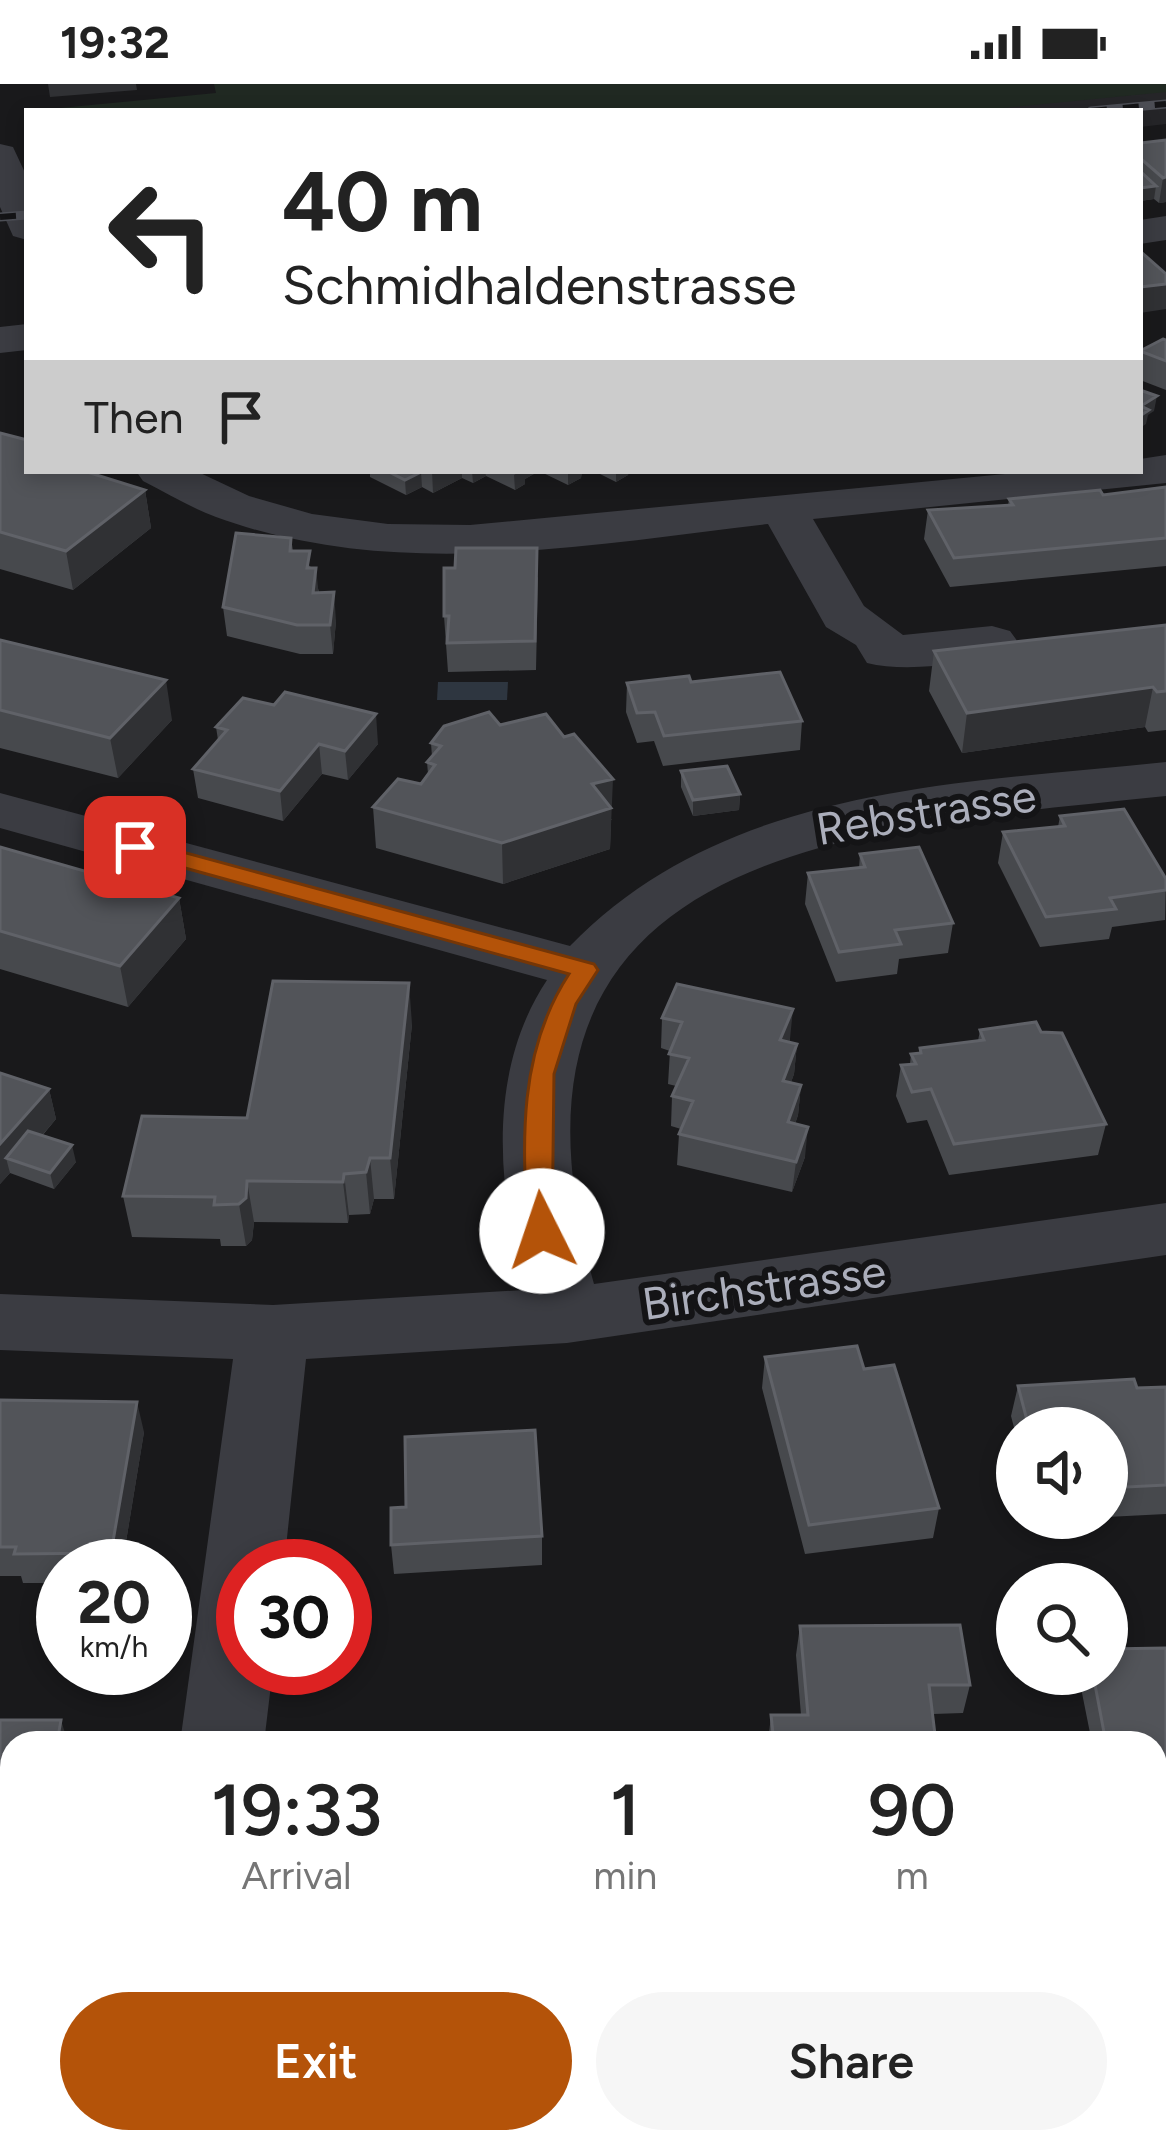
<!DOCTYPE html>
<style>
:root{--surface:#fff;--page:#f6f6f6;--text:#222;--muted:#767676;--accent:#b45309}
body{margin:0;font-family:Figtree,sans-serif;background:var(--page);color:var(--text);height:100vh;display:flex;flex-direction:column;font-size:45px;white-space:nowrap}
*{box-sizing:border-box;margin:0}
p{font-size:39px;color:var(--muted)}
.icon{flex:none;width:66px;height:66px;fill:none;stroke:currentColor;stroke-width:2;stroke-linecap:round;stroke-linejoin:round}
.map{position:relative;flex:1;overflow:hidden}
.drawer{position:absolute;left:0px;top:1647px;width:1167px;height:423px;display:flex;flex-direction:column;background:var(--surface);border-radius:36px 36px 0 0;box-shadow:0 6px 18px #0003}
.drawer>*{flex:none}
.hud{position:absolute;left:24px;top:24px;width:1119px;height:366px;border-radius:0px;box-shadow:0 6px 18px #0003;background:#fff;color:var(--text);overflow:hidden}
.fabs{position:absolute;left:996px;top:1323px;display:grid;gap:24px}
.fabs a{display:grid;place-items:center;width:132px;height:132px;border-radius:50%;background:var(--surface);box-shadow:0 6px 18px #0003;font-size:60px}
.speed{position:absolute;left:36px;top:1455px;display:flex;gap:24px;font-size:60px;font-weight:700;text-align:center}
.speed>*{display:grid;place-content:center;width:156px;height:156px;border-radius:50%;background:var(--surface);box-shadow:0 6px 18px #0003;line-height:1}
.speed small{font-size:30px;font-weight:400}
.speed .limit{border:18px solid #d22;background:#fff;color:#111}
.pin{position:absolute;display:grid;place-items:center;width:102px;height:102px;color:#fff;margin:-51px;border-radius:24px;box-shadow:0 6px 18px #0006}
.me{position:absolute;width:132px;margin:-66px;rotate:356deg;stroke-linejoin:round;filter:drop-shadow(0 0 9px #0008)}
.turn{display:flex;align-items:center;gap:42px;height:252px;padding:0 60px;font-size:54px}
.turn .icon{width:156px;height:156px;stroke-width:2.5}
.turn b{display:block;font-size:84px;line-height:102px}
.then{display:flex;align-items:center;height:114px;padding:0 60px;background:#0003;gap:24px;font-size:45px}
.eta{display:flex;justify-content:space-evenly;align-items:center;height:204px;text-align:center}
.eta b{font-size:72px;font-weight:600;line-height:84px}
.cta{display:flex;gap:24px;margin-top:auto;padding:24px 60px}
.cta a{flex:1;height:138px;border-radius:72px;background:var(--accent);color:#fff;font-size:48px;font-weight:600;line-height:138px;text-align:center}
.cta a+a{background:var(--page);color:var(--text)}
.status{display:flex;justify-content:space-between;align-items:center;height:84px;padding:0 60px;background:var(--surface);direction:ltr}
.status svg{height:33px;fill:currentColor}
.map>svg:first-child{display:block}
.built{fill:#252528}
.green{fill:#202922}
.water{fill:#2e3640}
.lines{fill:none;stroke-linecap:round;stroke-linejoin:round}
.minor{fill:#3b3c42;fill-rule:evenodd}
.rail-casing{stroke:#4c4e55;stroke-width:9}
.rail{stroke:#141416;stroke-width:6;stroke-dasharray:16;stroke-linecap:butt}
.wall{fill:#47494d}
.shaded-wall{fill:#303134}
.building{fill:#525459;stroke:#606268;stroke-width:3}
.route{fill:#b45309;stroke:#753606;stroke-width:3}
.labels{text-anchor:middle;stroke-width:12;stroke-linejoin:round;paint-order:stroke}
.street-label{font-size:45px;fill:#abaebb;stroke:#141416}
</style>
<div class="status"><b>19:32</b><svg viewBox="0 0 49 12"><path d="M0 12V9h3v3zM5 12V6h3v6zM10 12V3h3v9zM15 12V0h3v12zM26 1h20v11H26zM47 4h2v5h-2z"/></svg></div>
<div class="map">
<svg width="1166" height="2068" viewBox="0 0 1166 2068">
<rect width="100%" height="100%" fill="#19191b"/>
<path class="built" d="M1166,0V40L1140,43V27H804Z"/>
<path class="green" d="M214,0H1166V8L973,27H29L216,9Z"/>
<path class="water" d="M438,598H508L507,616H437Z"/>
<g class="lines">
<path class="minor" d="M0,60L13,63L27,93V156L13,152L0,123Z
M1166,132V156L1140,160V136Z
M27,240V266L0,269V243Z
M1166,371V399L813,435L864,522L903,551L992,542L1010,547L1018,558L1010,569C969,579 908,589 867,579L856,561L826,543L768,440C586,461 394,498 216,433C191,424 167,409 143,397L136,387H196L249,412L312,430L388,440L470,441L1037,387H1140V375Z
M1166,678V712C851,745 471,762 594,1200L1166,1119V1171L567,1259L306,1275L284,1482H243V1584H273L264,1659H180L233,1275L0,1266V1210L273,1221L524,1206C498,1104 486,988 547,896L0,744V709L570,862C726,701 958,700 1166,678Z
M0,1822H12V1910H0Z
M125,2058H221V2068H123Z"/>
<defs>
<path id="rail" d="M1091,27L1166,20
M0,133L27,131"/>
</defs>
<use href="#rail" class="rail-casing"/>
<use href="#rail" class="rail"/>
</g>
<path class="wall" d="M1166,56V118L1159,119L1154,115L1140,117V59Z
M1166,256V306L1140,296V267Z
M0,349L27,387L145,406L151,444L73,506L0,485Z
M370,387H582L581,394L568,401L539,387L525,395V400L515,406L486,392L473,399L462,394L433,409L422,403L406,411L370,393Z
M594,387H629L628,391L616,398Z
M1166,403V482L950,503L924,455L928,426L1008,422L1009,415L1103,411Z
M291,454L293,467L312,484L319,508L336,537L333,570H300L227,552L223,523Z
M538,493L536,586L448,588L444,532Z
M1166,541V646L1148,648L1145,643L962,669L929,607L934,567Z
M0,556L172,636L118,694L0,664Z
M691,598L802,637L800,666L663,682L654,657L637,659L626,628L627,599Z
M500,641L612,736H611L610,765L503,800L376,764L373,723L421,700L428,690L427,678L432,673L431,659Z
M216,643L378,660L348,696L322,690L283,737L198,714L193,685L218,656Z
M681,687L740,710L739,726L693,732L681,703Z
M1060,732L1166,795L1165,836L1112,843L1109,855L1040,863L998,779L1003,748L1058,743Z
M0,763L179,814L186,855L128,923L0,885Z
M860,770L953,839L948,869L899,875L897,890L836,898L805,820L808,789L859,784Z
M662,934L790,955L789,958L797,960L794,990L791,998L801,1001L798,1031L795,1040L805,1073L792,1108L677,1081L679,1050L681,1045L671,1042L672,1012L676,1002L668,1000L670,967L661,964Z
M412,940L394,1115H374L370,1130L349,1131L348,1139L254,1138L252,1156L246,1162H221L220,1155L132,1153L123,1112Z
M980,946L1041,948L1106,1040L1098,1071L949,1091L927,1036L907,1039L896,1012L901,981L910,980L911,970H919L920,964L978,957Z
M0,989L49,1005L56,1035L42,1052L76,1078L54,1105L10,1089L0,1100Z
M765,1273L864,1285L939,1424L933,1454L805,1470L762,1304Z
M1018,1302L1166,1303V1430L1107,1433V1344H1017V1355L1011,1332Z
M0,1316L144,1348L122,1482H63V1499H23L21,1492H0Z
M1055,1434H1096L1056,1436Z
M542,1452V1481L394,1490L391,1461Z
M800,1542L970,1601L963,1629L933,1630L936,1659H768L771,1631H801L796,1571Z
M1166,1564V1730H1155V1659H1092L1079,1594L1080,1590H1107Z
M0,1636L12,1659V1795H0Z
M767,2058H941L939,2067L902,2068H768Z"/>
<path class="shaded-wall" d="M48,0H136L137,6L50,13Z
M1166,93V118L1159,119L1163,94Z
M1156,102L1154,115L1140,117V104Z
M1166,200V225L1140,229V203Z
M1157,312L1154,327L1148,331L1146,340L1140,344L1141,322Z
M432,387H462V394L433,409Z
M472,387H485L486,392L473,399Z
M521,387H539L525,395V400L515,406L514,391Z
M568,387H582L581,394L568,401Z
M616,387H629L628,391L616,398Z
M421,388L422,403L406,411L405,396Z
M145,406L151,444L73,506L66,467Z
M316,484L319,513L313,509Z
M334,508L336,537L333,570L330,541Z
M166,596L172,636L118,694L110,654Z
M1153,603L1145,643L962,669L967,629Z
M376,630L378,660L348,696L345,667Z
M319,660L322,690L283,737L280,707Z
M613,695L610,765L503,800L502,759L592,700Z
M740,710L739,726L693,732V716Z
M179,814L186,855L128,923L120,882Z
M409,899L412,940L394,1115L390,1074Z
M793,925L790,955L778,987L780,956Z
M797,960L794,990L781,1027L783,997Z
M801,1001L798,1031L785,1069L788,1038Z
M49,1005L56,1035L19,1078L6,1074L10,1089L0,1100V1060Z
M808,1043L805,1073L792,1108L796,1078Z
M72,1061L76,1078L54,1105L50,1089Z
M370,1074L374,1115L370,1130L366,1088Z
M344,1090L349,1131L348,1139L343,1098Z
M247,1097L254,1138L252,1156L246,1162L239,1120Z
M137,1318L144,1348L122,1482H114L111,1469Z
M61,1636L68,1659H57Z
M5,1936L12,1953V2017L3,2068H0V1962Z"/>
<path class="building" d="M1166,56V93L1163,94L1140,74V59Z
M1140,88H1141L1156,102L1140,104Z
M1140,167L1166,190V200L1140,203Z
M1163,255L1166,256V277L1140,267Z
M1140,306L1157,312L1141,322L1149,326L1140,332Z
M0,349L27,356V387H84L145,406L66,467L0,448Z
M387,387H419L421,388L405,396Z
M1166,403V454L954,474L928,426L1013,421L1009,415L1100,406L1103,411Z
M236,449L291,454L290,467H310L307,484H316L313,509L334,508L330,541H297L223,523Z
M456,464H537L535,557L447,559L449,532H444V484H455Z
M1166,541V607L1157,608L1153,603L967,629L934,567Z
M0,556L166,596L110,654L0,626Z
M780,588L802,637L664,652L655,628L637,629L627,599L689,592L691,598Z
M285,608L376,630L345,667L319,660L280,707L193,685L227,646L216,643L243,614L274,621Z
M489,628L500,641L546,630L564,653L574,650L613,695L592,700L611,724L502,759L373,723L398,695L421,700L435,681L427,678L441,662L431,659L444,642Z
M727,682L740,710L693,716L681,687Z
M1124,725L1166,795V806L1110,814L1116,825L1046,833L1003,748L1065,742L1060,732Z
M0,763L179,814L120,882L0,847Z
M919,763L953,839L895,846L901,860L839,868L808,789L865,783L860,770Z
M273,897L409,899L390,1074H370L366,1088L344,1090L343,1098L247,1097L246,1114L239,1120L214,1121L215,1113L123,1112L142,1032L247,1034Z
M677,900L793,925L780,956L797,960L783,997L801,1001L788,1038L808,1043L796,1078L679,1050L693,1017L672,1012L689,974L669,970L682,938L662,934Z
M1036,938L1041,948L1062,949L1106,1040L954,1060L931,1005L912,1008L901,981L916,980L911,970L921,969L920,964L984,956L980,946Z
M0,989L49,1005L0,1060Z
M28,1047L72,1061L50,1089L6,1074Z
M857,1262L864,1285L894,1281L939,1424L809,1441L765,1273Z
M1134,1295L1137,1304L1166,1303V1401L1107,1404V1344H1029L1018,1302Z
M0,1316L137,1318L111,1469L14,1470L16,1463H0Z
M535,1346L542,1452L391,1461V1424L406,1423L405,1353Z
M960,1541L970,1601H929L936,1659H774L771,1631H808L800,1542Z
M1166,1564V1703H1155V1659H1106L1093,1590H1107V1565Z
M0,1636H61L57,1659H12V1768H0Z
M0,1936H5L0,1962Z
M378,2058H516V2068H377Z
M773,2058H900L902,2068H774Z"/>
<path class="route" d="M135,755L594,880L598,886L576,920L554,990L552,1155L542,1158L528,1147C522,1057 518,968 569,890L127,768V757Z"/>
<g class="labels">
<g class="street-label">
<text transform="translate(926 728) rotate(-9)" y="16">Rebstrasse</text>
<text transform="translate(764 1203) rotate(-8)" y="16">Birchstrasse</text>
</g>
</g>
</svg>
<div class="fabs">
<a><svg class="icon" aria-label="sound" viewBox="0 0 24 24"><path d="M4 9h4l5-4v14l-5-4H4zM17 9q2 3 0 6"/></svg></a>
<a><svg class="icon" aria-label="search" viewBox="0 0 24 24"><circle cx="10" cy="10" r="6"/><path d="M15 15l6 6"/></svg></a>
</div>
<div class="speed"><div>20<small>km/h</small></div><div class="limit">30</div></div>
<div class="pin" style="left:135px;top:763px;background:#d93025"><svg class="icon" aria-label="arrive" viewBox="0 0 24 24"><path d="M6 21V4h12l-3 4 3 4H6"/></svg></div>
<svg class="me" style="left:542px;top:1147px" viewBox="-20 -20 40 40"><circle r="19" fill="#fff"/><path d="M0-13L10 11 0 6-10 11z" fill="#b45309"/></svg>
<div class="hud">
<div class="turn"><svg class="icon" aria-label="left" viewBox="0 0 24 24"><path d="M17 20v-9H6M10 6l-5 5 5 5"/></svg><div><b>40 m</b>Schmidhaldenstrasse</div></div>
<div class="then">Then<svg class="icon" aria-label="arrive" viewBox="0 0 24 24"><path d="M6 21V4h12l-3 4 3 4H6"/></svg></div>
</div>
<section class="drawer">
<div class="eta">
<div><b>19:33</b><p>Arrival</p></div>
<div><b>1</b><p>min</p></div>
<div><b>90</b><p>m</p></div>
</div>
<div class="cta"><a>Exit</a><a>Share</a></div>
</section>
</div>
